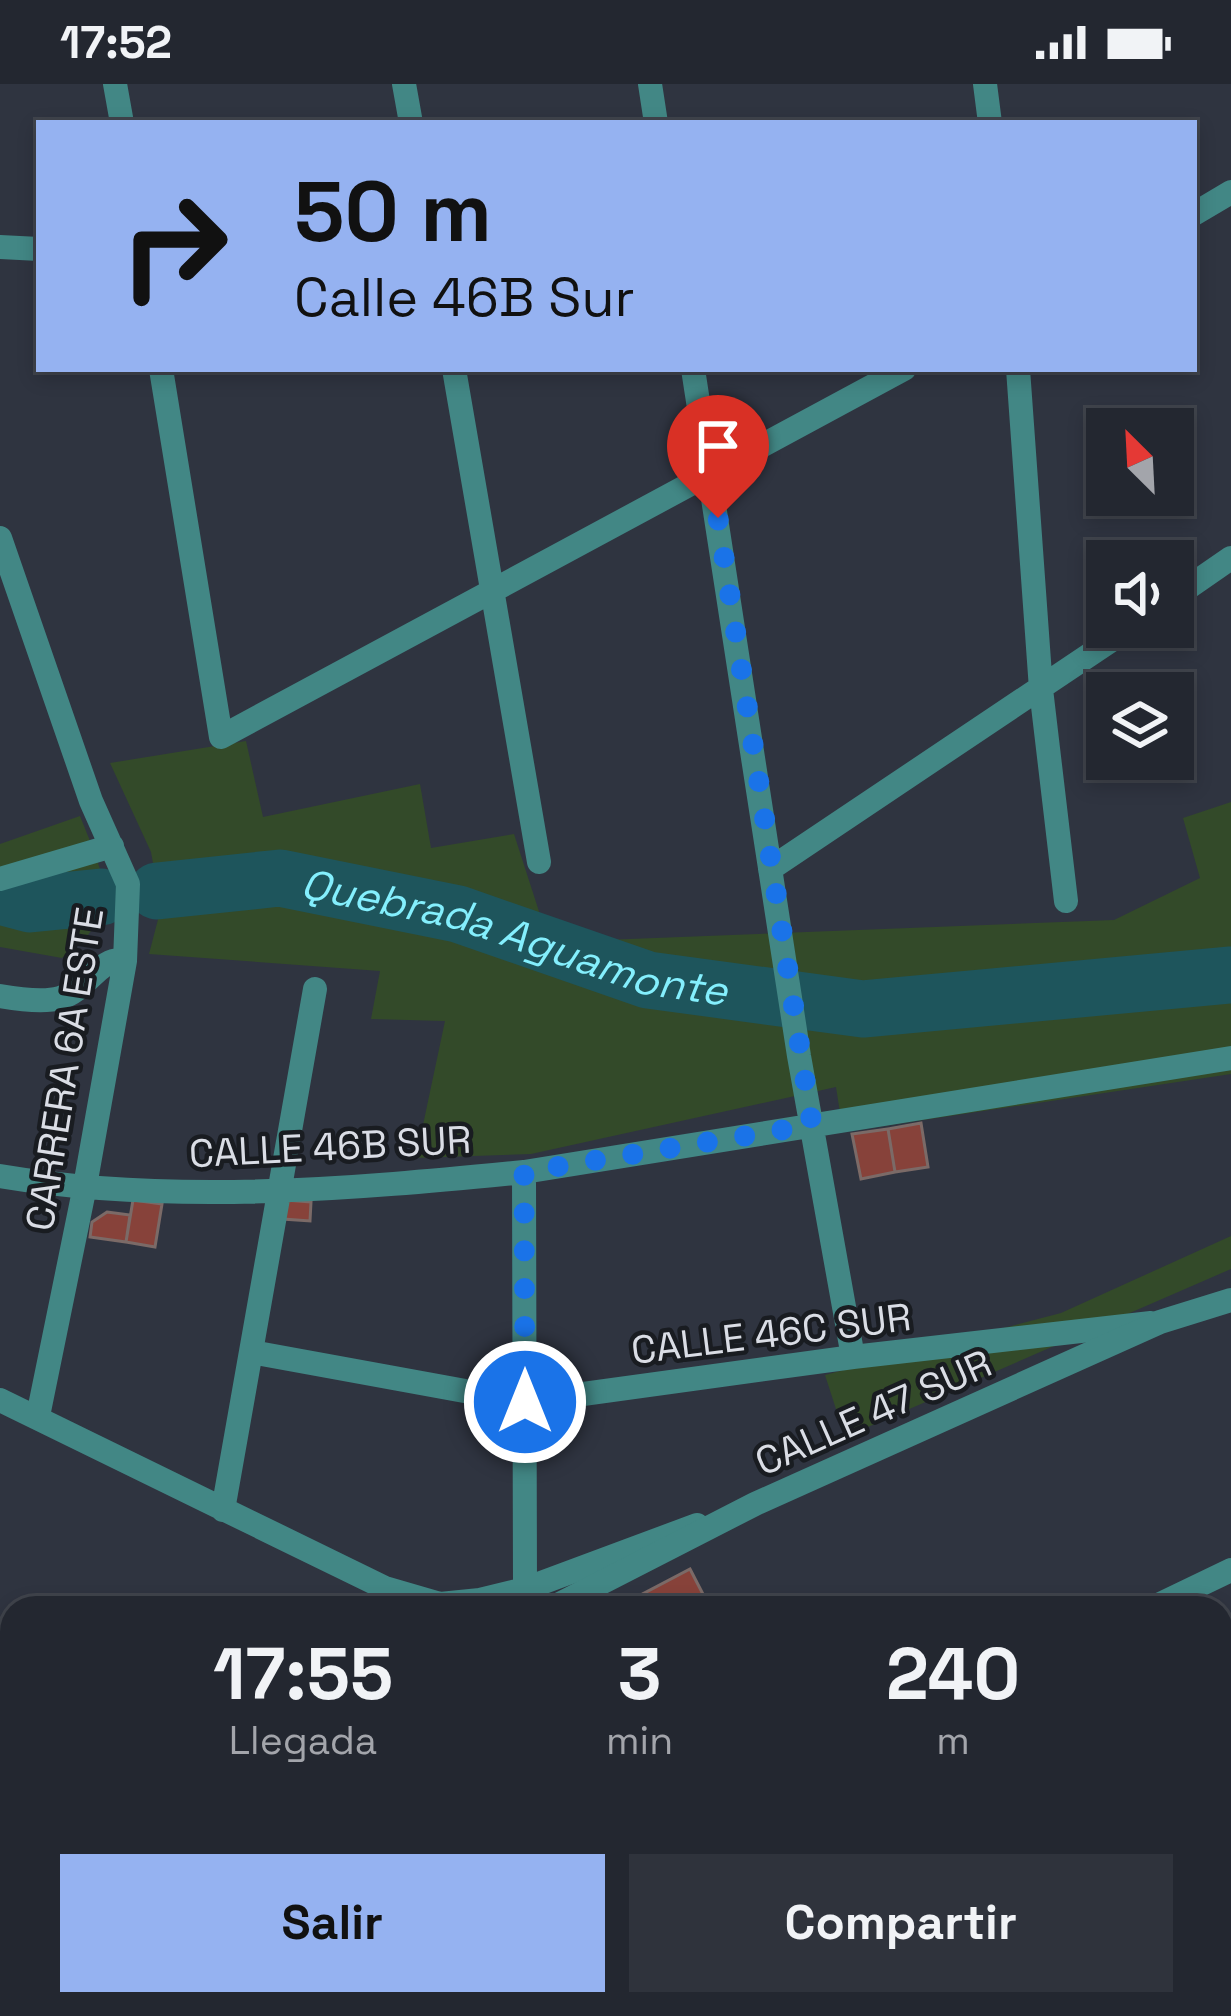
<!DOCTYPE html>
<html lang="es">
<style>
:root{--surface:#232730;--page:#2f333c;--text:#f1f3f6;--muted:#a3a5ab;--line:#40444c;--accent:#95b2f1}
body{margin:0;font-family:"Space Grotesk",sans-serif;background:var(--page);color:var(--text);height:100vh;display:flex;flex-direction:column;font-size:45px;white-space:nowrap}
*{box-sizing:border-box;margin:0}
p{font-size:39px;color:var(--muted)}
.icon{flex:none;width:66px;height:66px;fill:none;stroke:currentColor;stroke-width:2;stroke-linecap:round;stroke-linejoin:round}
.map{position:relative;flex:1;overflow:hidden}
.sheet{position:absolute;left:0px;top:1512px;width:1233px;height:420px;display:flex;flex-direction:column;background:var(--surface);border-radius:36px 36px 0 0;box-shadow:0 6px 18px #0003,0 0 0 3px var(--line)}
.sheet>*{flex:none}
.top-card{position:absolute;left:36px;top:36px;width:1161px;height:252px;border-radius:0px;box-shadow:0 6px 18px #0003,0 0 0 3px var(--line);background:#95b2f1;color:#111;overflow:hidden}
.needle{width:78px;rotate:336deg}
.controls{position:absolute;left:1086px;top:324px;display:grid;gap:24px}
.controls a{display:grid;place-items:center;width:108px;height:108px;border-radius:0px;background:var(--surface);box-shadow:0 6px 18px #0003,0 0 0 3px var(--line);font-size:60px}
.pin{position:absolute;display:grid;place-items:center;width:102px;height:102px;color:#fff;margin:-123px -51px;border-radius:50% 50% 50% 0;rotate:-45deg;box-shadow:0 0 12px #0007}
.pin .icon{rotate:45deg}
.me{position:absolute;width:132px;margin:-66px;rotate:0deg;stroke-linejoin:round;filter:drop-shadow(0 0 9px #0008)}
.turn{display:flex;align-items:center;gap:42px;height:252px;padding:0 60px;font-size:54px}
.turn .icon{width:156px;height:156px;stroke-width:2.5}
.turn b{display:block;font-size:84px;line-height:102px}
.eta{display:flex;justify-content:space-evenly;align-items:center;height:204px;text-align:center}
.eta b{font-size:72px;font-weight:800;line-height:84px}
.primary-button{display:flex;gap:24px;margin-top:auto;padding:24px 60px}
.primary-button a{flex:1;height:138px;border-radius:0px;background:var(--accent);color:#111;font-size:48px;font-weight:800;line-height:138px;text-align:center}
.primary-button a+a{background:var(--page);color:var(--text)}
.status{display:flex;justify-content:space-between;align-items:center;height:84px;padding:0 60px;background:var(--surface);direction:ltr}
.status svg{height:33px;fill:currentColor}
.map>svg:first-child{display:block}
.green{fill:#334a29}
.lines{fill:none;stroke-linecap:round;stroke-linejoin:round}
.river{stroke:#1e555c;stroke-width:57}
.building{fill:#87423a;stroke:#7b6a67;stroke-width:3}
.path{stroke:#6e727d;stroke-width:6;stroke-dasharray:9 6;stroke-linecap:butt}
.minor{stroke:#428785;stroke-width:24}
.tertiary{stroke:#428785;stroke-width:24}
.route{stroke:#1a73e8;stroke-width:21;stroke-dasharray:0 37.8}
.labels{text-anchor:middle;stroke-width:9;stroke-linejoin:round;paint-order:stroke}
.street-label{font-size:39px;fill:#dadde5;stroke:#191c21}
.water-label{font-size:42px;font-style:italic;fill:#84effd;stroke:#191c21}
</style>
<div class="status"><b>17:52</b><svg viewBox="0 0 49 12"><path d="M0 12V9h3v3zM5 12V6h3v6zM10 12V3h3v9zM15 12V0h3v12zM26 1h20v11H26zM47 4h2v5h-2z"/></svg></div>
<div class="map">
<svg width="1231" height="1932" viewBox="0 0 1231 1932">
<rect width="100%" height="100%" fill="#2f3440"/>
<path class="green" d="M246,657L263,733L420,700L431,764L514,750L545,846L579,857L1114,836L1200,794L1183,734L1231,718V990L843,1048L836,1003L531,1070L416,1074L445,937L371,935L380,887L149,870L161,824L151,768L110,679Z
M80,732C105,795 125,829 62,874L0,863V760Z
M1231,1152V1185L845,1353L825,1291L1061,1229Z"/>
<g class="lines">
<g class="river">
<path id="s1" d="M157,807L280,794L458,830L648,896L863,925L1231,891"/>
<path d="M0,812L30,820L101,813"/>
</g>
</g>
<path class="building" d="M921,1039L928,1083L895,1088L888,1045Z
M888,1045L895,1088L861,1095L852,1050Z
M133,1116L162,1120L155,1163L126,1158Z
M285,1116L311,1118L310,1137L283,1135Z
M107,1128L130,1131L126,1158L90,1153L92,1138Z
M690,1485L707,1518L696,1524H640L635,1514Z
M737,1920L731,1932H709L693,1921Z
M798,1920H852L880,1932H791Z"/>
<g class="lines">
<path class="path" d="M334,1932L340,1920
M479,1932L487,1920"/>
<path class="minor" d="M115,0L122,39
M404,0L411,39
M650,0L656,39
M985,0L990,39
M1194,130L1231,108
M0,163L39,165
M161,285L221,653L904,285
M454,285L539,778
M693,285L799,972L853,1273
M1018,285L1041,605L1066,817
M0,454L91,717L128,800L125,877L85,1102L38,1332
M1173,514L1231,474
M770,785L1131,543
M0,795L112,762
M0,912C17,915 43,919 60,914C89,906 99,871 125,877
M524,1088L525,1505
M0,1092C172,1121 352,1105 524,1088L1231,974
M251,1268L525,1318L853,1273L1151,1239
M0,1316L385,1504L440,1520L480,1516L525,1505L697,1441
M223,1426L315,905
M1152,1524L1231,1486
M0,1657L12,1672
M0,1731L12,1726
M1221,1739L1231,1734
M0,1791L12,1785
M1221,1879L1231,1883
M640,1920L662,1932
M939,1920L968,1932
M760,1932L766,1920"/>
<path class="tertiary" d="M552,1524L755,1420L1160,1238L1231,1216
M206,1920L219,1932"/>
</g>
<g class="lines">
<path class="route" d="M525,1318L524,1088L812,1041L718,434"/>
</g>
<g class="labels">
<g class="street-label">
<text transform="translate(64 985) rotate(-81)" y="14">CARRERA 6A ESTE</text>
<text transform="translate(330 1062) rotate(-3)" y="14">CALLE 46B SUR</text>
<text transform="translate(771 1249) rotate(-7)" y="14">CALLE 46C SUR</text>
<text transform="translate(873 1328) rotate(-24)" y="14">CALLE 47 SUR</text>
</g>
<g class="water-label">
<text dy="15" stroke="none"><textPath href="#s1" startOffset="366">Quebrada Aguamonte</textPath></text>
</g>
</g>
</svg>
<div class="controls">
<a><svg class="needle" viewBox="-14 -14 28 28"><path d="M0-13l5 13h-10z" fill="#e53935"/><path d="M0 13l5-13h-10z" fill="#a3a5ab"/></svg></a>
<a><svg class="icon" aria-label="sound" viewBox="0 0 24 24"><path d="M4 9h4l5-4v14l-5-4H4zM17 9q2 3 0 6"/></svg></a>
<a><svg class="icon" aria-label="layers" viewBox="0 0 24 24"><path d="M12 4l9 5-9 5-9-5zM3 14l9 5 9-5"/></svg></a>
</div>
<div class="pin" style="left:718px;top:434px;background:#d93025"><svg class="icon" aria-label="arrive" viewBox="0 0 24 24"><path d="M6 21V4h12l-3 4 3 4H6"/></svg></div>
<svg class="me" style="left:525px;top:1318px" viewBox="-20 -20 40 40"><circle r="17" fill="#1a73e8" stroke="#fff" stroke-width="3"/><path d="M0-11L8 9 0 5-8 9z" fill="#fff"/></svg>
<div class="top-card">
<div class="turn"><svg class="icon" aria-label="right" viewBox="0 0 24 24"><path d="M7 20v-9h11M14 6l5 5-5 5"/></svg><div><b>50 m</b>Calle 46B Sur</div></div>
</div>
<section class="sheet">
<div class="eta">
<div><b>17:55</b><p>Llegada</p></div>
<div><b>3</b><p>min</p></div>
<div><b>240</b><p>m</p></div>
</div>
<div class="primary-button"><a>Salir</a><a>Compartir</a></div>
</section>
</div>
